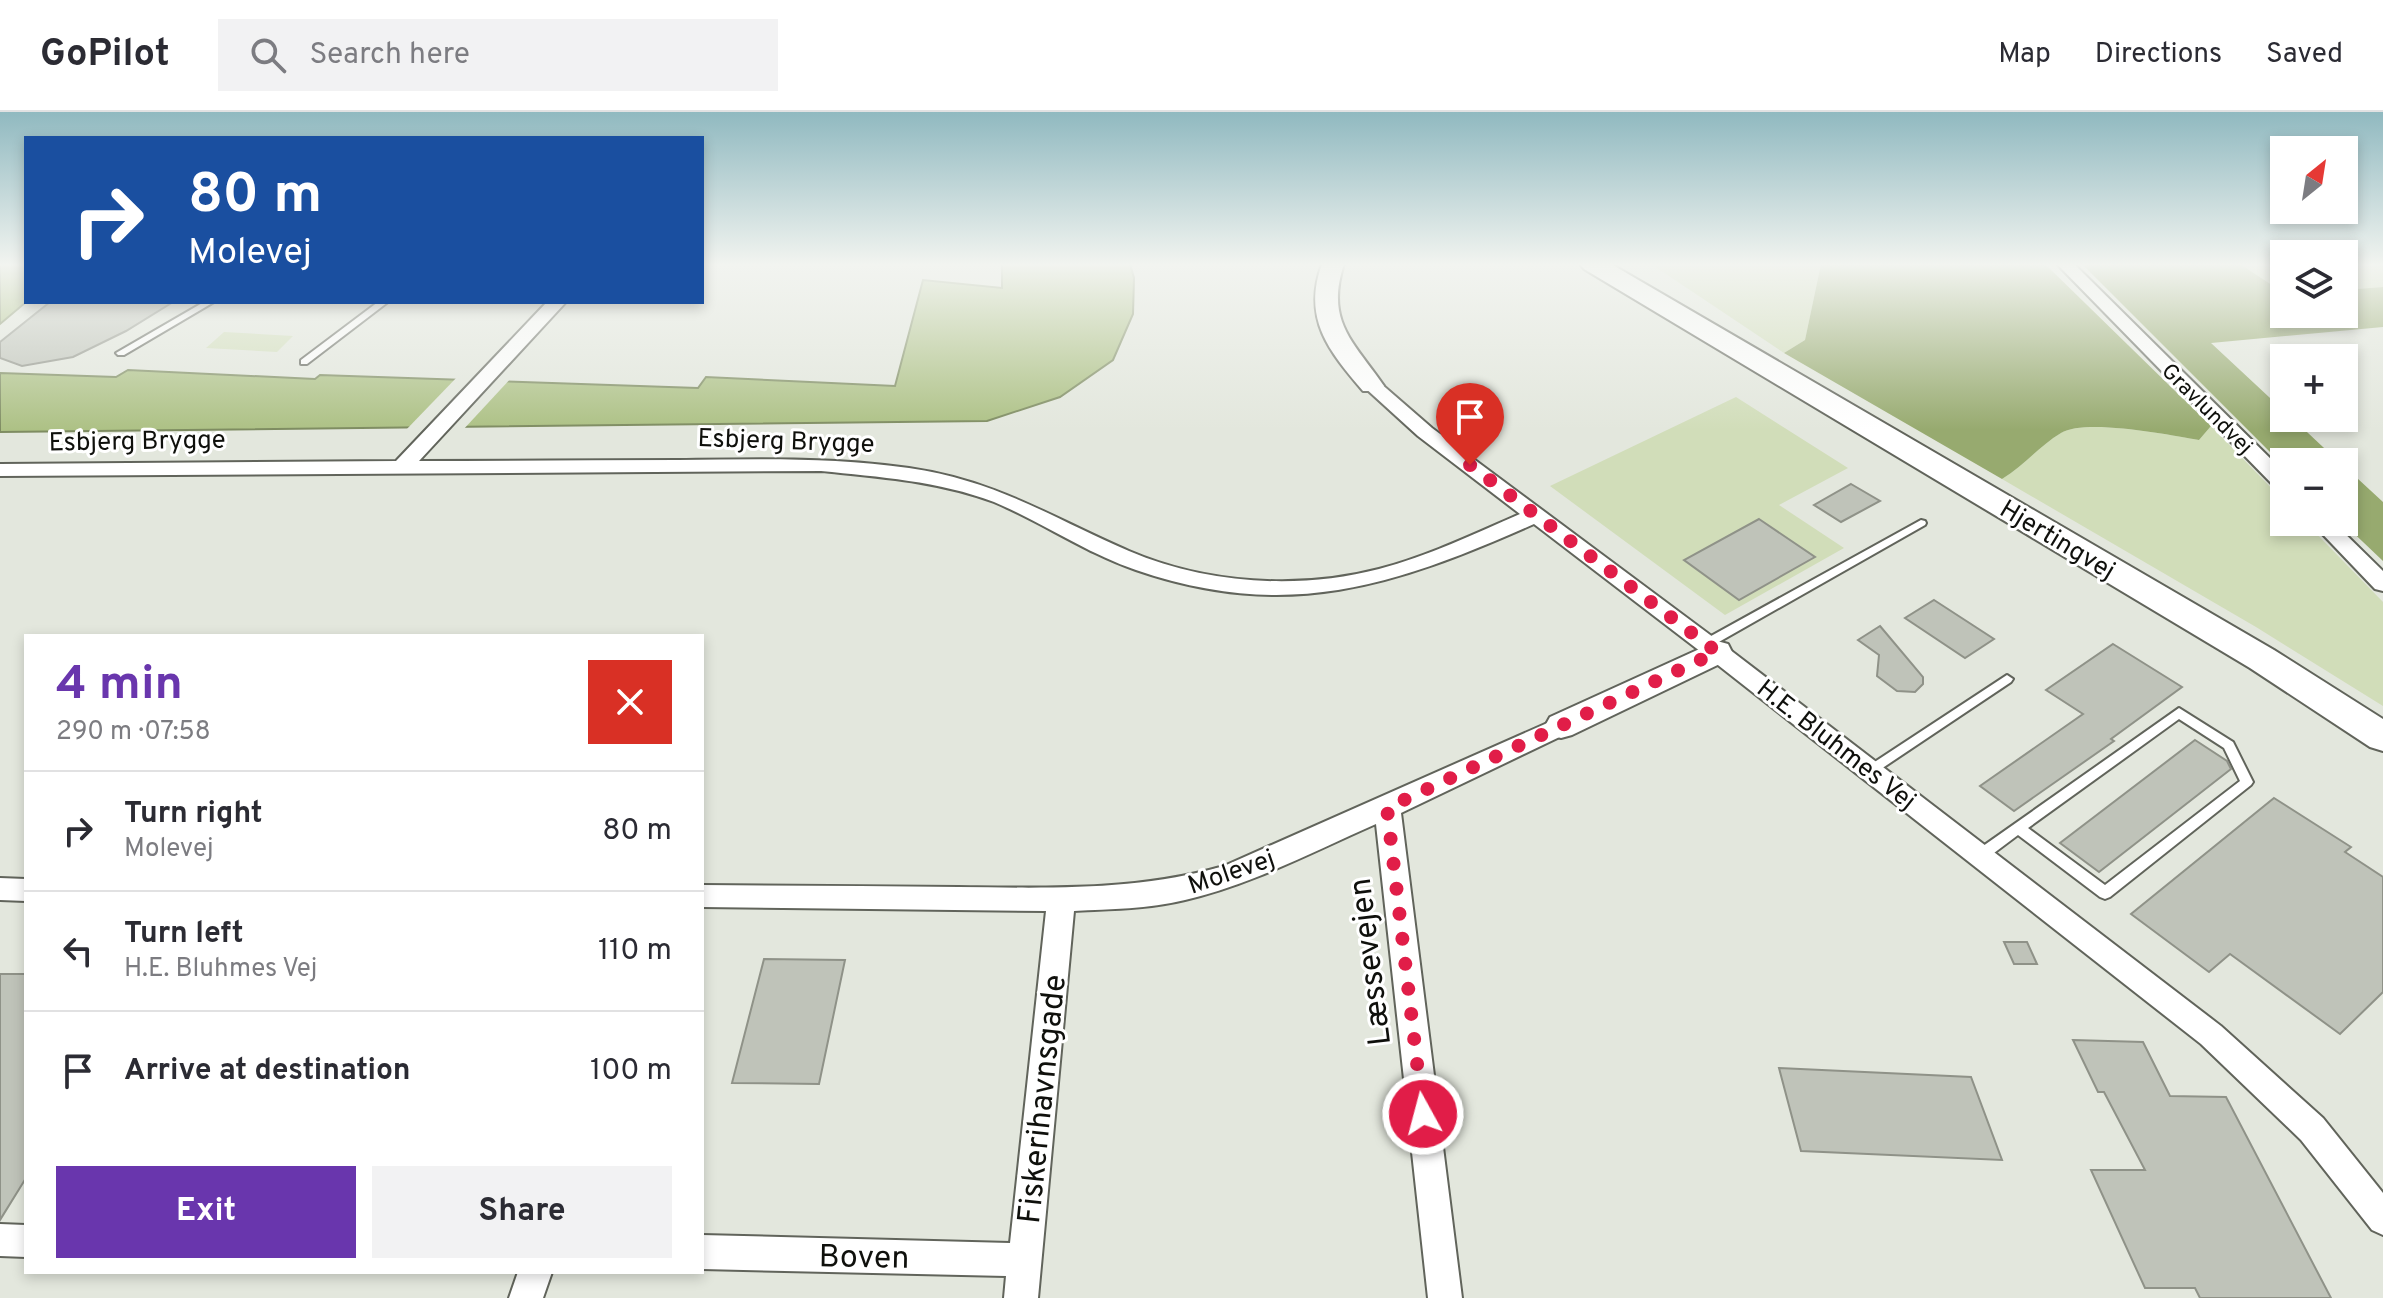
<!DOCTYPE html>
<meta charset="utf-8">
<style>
:root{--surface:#fff;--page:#f2f2f3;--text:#2b2b33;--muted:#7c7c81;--line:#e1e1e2;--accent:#6936ad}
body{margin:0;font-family:Overpass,sans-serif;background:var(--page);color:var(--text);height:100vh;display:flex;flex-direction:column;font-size:30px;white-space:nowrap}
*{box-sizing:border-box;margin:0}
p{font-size:26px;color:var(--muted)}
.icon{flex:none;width:44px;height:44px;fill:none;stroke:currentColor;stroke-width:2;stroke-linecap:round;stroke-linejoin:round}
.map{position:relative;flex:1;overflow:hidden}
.panel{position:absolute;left:24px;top:522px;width:680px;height:640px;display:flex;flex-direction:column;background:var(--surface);border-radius:0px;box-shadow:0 4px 12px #0003}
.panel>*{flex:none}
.hud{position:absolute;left:24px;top:24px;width:680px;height:168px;border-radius:0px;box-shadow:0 4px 12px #0003;background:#1a4fa0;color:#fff;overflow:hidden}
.needle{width:52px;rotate:30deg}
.controls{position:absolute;left:2270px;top:24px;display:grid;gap:16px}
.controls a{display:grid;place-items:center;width:88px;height:88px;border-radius:0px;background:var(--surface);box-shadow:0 4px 12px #0003;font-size:40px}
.pin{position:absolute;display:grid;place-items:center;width:68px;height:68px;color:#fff;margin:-82px -34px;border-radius:50% 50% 50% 0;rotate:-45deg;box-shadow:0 0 8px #0007}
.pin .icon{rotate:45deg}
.me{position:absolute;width:88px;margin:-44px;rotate:353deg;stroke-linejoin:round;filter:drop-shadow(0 0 6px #0008)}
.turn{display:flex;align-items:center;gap:28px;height:168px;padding:0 32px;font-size:36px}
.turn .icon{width:104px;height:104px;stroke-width:2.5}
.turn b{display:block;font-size:56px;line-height:68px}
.round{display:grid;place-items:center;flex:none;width:84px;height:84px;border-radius:0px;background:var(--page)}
.headline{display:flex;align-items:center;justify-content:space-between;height:136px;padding:0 32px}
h1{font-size:48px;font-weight:700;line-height:60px;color:var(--accent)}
.button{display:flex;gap:16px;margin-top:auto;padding:16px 32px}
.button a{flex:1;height:92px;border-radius:0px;background:var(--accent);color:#fff;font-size:32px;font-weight:700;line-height:92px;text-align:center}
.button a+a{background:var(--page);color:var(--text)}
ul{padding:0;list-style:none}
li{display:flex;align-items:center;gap:24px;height:120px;padding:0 32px;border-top:2px solid var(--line)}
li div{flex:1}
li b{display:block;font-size:30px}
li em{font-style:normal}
header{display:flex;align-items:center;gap:48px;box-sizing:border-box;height:112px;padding:0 40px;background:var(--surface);border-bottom:2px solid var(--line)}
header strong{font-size:38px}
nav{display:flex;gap:44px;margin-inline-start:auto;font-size:28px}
.search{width:560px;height:72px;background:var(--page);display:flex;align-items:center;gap:20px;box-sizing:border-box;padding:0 28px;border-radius:0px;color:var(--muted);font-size:30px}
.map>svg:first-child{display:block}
.green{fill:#d1ddb9}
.forest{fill:#97aa6f}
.water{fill:#adc185;stroke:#7e8c61;stroke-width:2}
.pier{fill:#e3e7dd}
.building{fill:#bfc3b9;stroke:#8f9288;stroke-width:2}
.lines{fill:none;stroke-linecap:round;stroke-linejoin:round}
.service-casing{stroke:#61645b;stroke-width:4}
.minor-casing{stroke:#61645b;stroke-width:4}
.tertiary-casing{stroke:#61645b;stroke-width:4}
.secondary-casing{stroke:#61645b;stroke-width:4}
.service{fill:#fff;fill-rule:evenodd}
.minor{fill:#fff;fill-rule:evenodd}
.tertiary{fill:#fff;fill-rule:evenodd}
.secondary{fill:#fff;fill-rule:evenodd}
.route{stroke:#e11d48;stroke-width:14;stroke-dasharray:0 25.2}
.labels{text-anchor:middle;stroke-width:6;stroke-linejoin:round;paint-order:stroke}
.far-street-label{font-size:22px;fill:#0f100c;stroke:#fff}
.street-label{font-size:26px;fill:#0f100c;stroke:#fff}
.near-street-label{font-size:32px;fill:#0f100c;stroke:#fff}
</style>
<header>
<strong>GoPilot</strong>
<div class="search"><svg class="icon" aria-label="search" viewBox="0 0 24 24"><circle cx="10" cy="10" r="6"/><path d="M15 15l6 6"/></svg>Search here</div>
<nav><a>Map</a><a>Directions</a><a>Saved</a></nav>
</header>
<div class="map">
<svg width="2383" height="1186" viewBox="0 0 2383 1186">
<rect width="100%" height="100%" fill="#e3e7dd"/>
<path class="green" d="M1651,152H1821L1805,228L1784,241Z
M2240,152H2284V181Z
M2344,152H2383V175L2344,178Z
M224,220L293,224L277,240L206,236Z
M1736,285L1848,356L1779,393L1844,436L1725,503L1550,374Z
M2211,314L2284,389V410H2305L2383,490V594L2256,515L2002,367C2024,354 2039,334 2061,321C2085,306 2170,323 2199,328Z"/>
<path class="forest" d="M1821,152H2045L2211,314L2199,328C2170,323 2085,306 2061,321C2039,334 2024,354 2002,367L1784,241L1805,228Z
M2082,152H2240L2284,181V202H2344V178L2383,175V215L2211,231L2284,299V306H2292L2339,350H2284V354Z
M2344,354L2383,390V449L2342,410Z"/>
<path class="water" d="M0,152H26V190L0,212Z
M1002,152H1130L1134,166L1133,202L1113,248L1060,285L987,309L0,320V261L116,265L128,258L315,267L320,263L698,276L706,265L895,274L923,168L1002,176Z"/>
<path class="pier" d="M459,263L512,265L462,319L404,320Z"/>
<path class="building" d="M50,190H173L126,219L73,245L22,254L0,246V230Z
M1851,372L1880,389L1841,410L1814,393Z
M1759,407L1815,445L1739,488L1684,448Z
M1934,488L1994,527L1965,546L1905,506Z
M1880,514L1923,565V572L1915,580L1897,579L1877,564L1879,543L1858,528Z
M2113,532L2182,575L2111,627L2114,629L2014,699L1980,674L2083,602L2046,578Z
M2195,628L2227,649L2231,657L2099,760L2060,731Z
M2274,686L2351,735L2345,740L2383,765V880L2340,922L2230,842L2209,860L2131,802Z
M2004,830H2027L2037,852H2014Z
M764,847L845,848L819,972L732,971Z
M0,862H26V1066L0,1108Z
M2073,928L2143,930L2170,984L2226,985L2331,1186H2200L2195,1176H2145L2091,1058H2145L2104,980H2098Z
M1779,956L1971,965L2002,1048L1801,1039Z"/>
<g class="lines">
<defs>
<path id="service" d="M204,190H214L124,243H118L116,241Z
M378,190H388L307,252H301V248Z
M1921,408L1925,409L1926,411L1925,413L1710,535L1706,536L1700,532L1702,529Z
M2007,563L2013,567L2011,570L1875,661H1867L1865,658L1867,655Z
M2179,596L2233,630L2253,670L2251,673L2110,785L2105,787L2100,785L2018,723L1986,747L1981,748L1976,747L1974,743L1976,739ZM2179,607L2224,636L2240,669L2105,773L2028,716Z"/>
<path id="minor" d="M2057,152H2074L2284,360V378L2277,377Z
M547,190H566L419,349C506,349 592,348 679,348C757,347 833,345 909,356C998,369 1050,405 1129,439C1206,472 1299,478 1379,457C1428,444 1474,422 1520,402L1418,324L1363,274L1365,270H1379L1432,316L1725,534L2221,914L2323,1006L2383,1081V1123L2372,1118L2301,1028L2201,932L1709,546L1534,412C1394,474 1288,510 1136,458C1086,441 1042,410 994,390C939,369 879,365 821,359L0,364V352L396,349Z
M2311,410H2333L2383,459V479L2375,477Z
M1561,605L1570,608L1573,614L1570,620L1401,701L1462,1186H1428L1376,712C1314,739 1251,773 1185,788C1148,797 1111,797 1074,799L1038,1186H1004L1006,1164L702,1157V1123L1010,1131L1046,799L702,795V773C787,774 873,774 958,775C1049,776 1137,779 1224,754Z
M0,766L26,767V789L0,788Z
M0,1112L26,1113V1145L0,1144Z
M518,1160H552L543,1186H509Z"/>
<path id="tertiary" d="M1322,152H1344C1325,210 1354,230 1384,274L1381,279H1363C1329,239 1302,207 1322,152Z
M1717,529L1728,532L1732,540L1728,548L1572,623L1561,626L1550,623L1545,614L1550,605Z"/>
<path id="secondary" d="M1580,152H1611L2274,538L2383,607V639L2370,635L2250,556L1584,157Z"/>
</defs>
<use href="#service" class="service-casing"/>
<use href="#minor" class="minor-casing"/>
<use href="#tertiary" class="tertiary-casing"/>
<use href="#secondary" class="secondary-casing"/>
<use href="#service" class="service"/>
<use href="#minor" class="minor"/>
<use href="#tertiary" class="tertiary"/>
<use href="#secondary" class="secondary"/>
</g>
<linearGradient id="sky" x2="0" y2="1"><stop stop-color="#90b9c0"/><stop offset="0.48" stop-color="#f2f4f0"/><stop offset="1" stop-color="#f2f4f0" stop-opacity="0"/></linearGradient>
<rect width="2383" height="318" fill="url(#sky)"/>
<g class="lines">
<path class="route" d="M1423,1002L1387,696L1717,540L1470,353"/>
</g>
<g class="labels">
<g class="far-street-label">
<text transform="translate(2208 296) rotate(45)" y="8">Gravlundvej</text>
</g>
<g class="street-label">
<text transform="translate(137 328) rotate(-1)" y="9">Esbjerg Brygge</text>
<text transform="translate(786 328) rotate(2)" y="9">Esbjerg Brygge</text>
<text transform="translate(2058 427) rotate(31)" y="9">Hjertingvej</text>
<text transform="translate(1837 632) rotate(38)" y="9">H.E. Bluhmes Vej</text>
<text transform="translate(1231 759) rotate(-19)" y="9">Molevej</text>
</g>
<g class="near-street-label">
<text transform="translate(1369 850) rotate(-97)" y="11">Læssevejen</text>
<text transform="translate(1041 987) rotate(-84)" y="11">Fiskerihavnsgade</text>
<text transform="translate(864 1144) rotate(1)" y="11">Boven</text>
</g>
</g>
</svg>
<div class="controls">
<a><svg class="needle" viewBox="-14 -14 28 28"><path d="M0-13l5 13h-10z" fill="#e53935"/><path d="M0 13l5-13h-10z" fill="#7c7c81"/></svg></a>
<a><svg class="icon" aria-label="layers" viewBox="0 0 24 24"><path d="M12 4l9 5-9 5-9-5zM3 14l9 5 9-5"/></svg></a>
<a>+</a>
<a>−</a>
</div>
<div class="pin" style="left:1470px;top:353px;background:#d93025"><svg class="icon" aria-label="arrive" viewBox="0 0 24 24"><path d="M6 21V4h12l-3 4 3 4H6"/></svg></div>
<svg class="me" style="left:1423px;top:1002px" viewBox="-20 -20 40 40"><circle r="17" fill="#e11d48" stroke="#fff" stroke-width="3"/><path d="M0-11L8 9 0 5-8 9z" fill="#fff"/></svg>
<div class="hud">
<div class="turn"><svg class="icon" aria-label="right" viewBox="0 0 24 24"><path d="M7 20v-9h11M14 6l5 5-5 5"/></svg><div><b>80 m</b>Molevej</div></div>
</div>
<section class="panel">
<div class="headline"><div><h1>4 min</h1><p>290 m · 07:58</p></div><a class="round" style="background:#d93025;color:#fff"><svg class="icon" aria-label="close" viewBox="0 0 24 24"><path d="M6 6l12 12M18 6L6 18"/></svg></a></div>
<ul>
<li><svg class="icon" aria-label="right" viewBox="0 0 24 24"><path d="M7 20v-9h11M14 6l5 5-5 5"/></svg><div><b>Turn right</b><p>Molevej</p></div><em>80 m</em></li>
<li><svg class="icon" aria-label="left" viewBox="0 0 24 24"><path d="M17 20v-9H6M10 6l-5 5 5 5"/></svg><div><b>Turn left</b><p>H.E. Bluhmes Vej</p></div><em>110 m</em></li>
<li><svg class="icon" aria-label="arrive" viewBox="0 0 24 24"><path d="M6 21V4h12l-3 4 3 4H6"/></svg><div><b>Arrive at destination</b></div><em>100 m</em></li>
</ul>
<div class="button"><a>Exit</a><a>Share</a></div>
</section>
</div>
